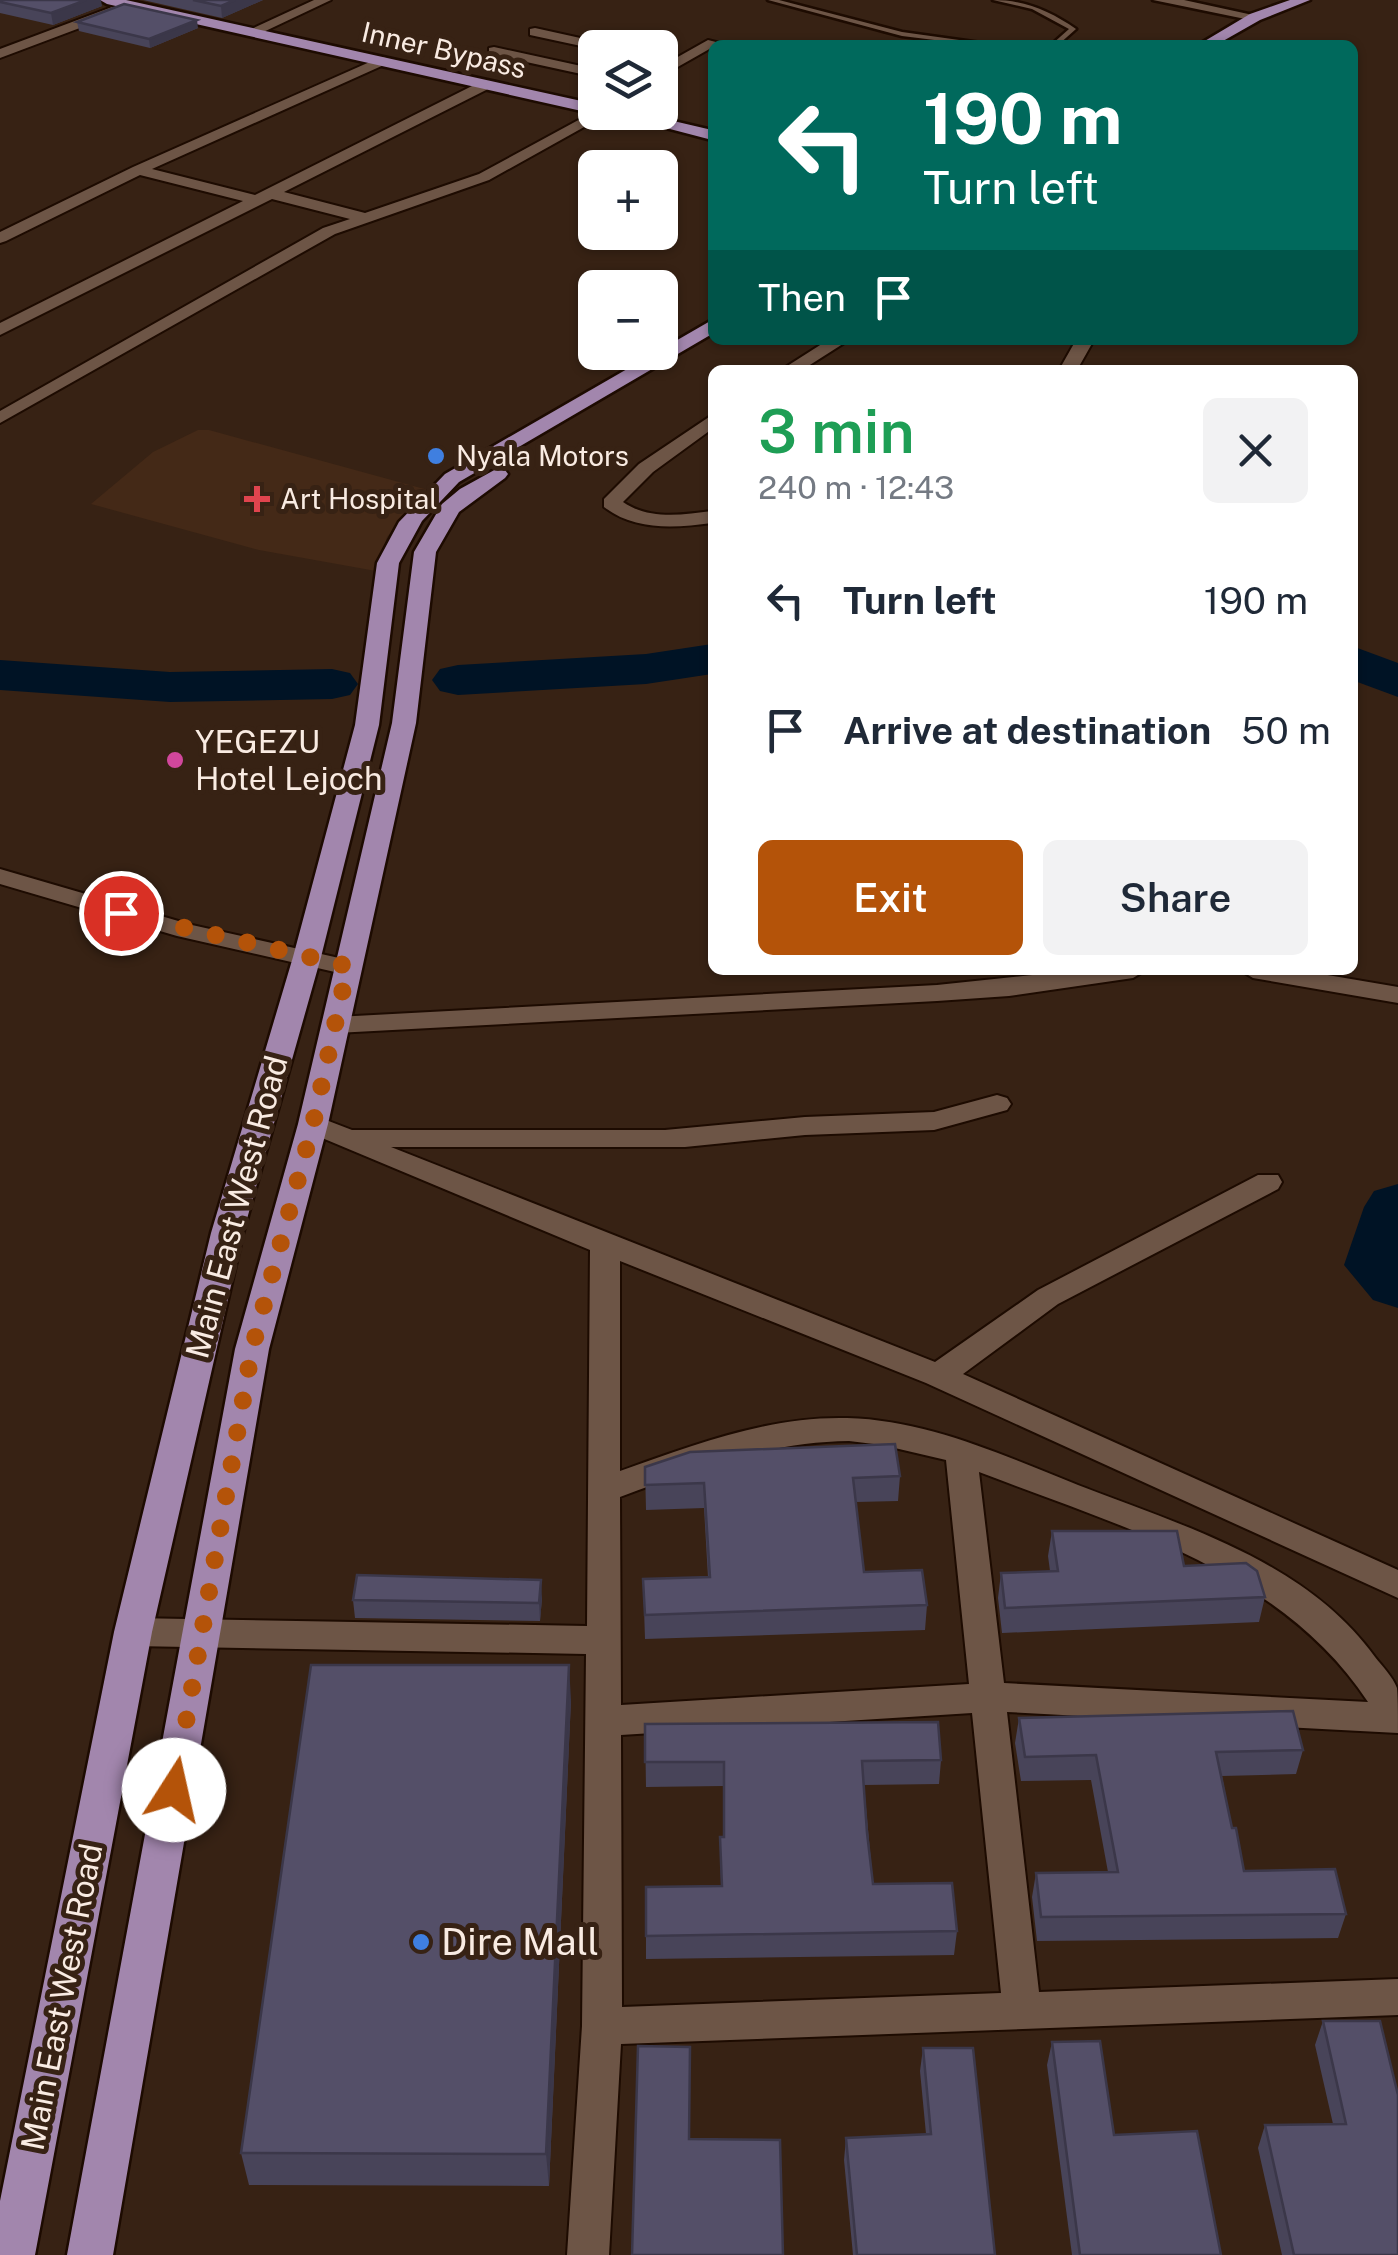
<!DOCTYPE html>
<meta charset="utf-8">
<style>
:root{--surface:#fff;--page:#f2f2f3;--text:#1f2937;--muted:#747a83;--accent:#b45309}
body{margin:0;font-family:"Public Sans",sans-serif;background:var(--page);color:var(--text);height:100vh;display:flex;flex-direction:column;font-size:38px;white-space:nowrap}
*{box-sizing:border-box;margin:0}
p{font-size:32px;color:var(--muted)}
.icon{flex:none;width:55px;height:55px;fill:none;stroke:currentColor;stroke-width:2;stroke-linecap:round;stroke-linejoin:round}
.map{position:relative;flex:1;overflow:hidden}
.side{position:absolute;left:708px;top:365px;width:650px;height:610px;display:flex;flex-direction:column;background:var(--surface);border-radius:15px;box-shadow:0 2px 8px #0004}
.side>*{flex:none}
.top-card{position:absolute;left:708px;top:40px;width:650px;height:305px;border-radius:15px;box-shadow:0 2px 8px #0004;background:#00695c;color:#fff;overflow:hidden}
.controls{position:absolute;left:578px;top:30px;display:grid;gap:20px}
.controls a{display:grid;place-items:center;width:100px;height:100px;border-radius:15px;background:var(--surface);box-shadow:0 2px 8px #0004;font-size:50px}
.pin{position:absolute;display:grid;place-items:center;width:85px;height:85px;color:#fff;margin:-42px;border:5px solid #fff;border-radius:50%;box-shadow:0 2px 10px #0007}
.me{position:absolute;width:110px;margin:-55px;rotate:10deg;stroke-linejoin:round;filter:drop-shadow(0 0 8px #0008)}
.turn{display:flex;align-items:center;gap:35px;height:210px;padding:0 50px;font-size:45px}
.turn .icon{width:130px;height:130px;stroke-width:2.5}
.turn b{display:block;font-size:70px;line-height:85px}
.then{display:flex;align-items:center;height:95px;padding:0 50px;background:#0003;gap:20px;font-size:38px}
.round{display:grid;place-items:center;flex:none;width:105px;height:105px;border-radius:15px;background:var(--page)}
.overview{display:flex;align-items:center;justify-content:space-between;height:170px;padding:0 50px}
h1{font-size:60px;font-weight:600;line-height:75px;color:#1e9e55}
.cta{display:flex;gap:20px;margin-top:auto;padding:20px 50px}
.cta a{flex:1;height:115px;border-radius:15px;background:var(--accent);color:#fff;font-size:40px;font-weight:600;line-height:115px;text-align:center}
.cta a+a{background:var(--page);color:var(--text)}
ul{padding:0;list-style:none}
li{display:flex;align-items:center;gap:30px;height:130px;padding:0 50px}
li div{flex:1}
li b{display:block;font-size:38px}
li em{font-style:normal}
.map>svg:first-child{display:block}
.built{fill:#442917}
.lines{fill:none;stroke-linecap:round;stroke-linejoin:round}
.river{fill:#001325;fill-rule:evenodd}
.lane-casing{stroke:#1d0b01;stroke-width:5}
.street-casing{stroke:#1d0b01;stroke-width:4}
.secondary-casing{stroke:#1d0b01;stroke-width:5}
.primary-casing{stroke:#1d0b01;stroke-width:5}
.lane{fill:#6d5546;fill-rule:evenodd}
.street{fill:#6d5546;fill-rule:evenodd}
.secondary{fill:#6d5546;fill-rule:evenodd}
.primary{fill:#a286ad;fill-rule:evenodd}
.wall{fill:#484459}
.shaded-wall{fill:#3b3749}
.building{fill:#544f68;stroke:#3b3749;stroke-width:2.5}
.route{stroke:#b45309;stroke-width:18;stroke-dasharray:0 32.4}
.shop-dot{fill:#3f7fe0;stroke:#372214;stroke-width:4}
.health-dot{fill:#e0444e;stroke:#372214;stroke-width:4}
.hotel-dot{fill:#d1479c;stroke:#372214;stroke-width:4}
.labels{text-anchor:middle;stroke-width:10;stroke-linejoin:round;paint-order:stroke}
.far-street-label{font-size:28px;fill:#f9ebe2;stroke:#372214}
.far-poi-label{font-size:28px;fill:#f9ebe2;stroke:#372214;text-anchor:start}
.poi-label{font-size:32px;fill:#f9ebe2;stroke:#372214;text-anchor:start}
.street-label{font-size:32px;fill:#f9ebe2;stroke:#372214}
.near-poi-label{font-size:38px;fill:#f9ebe2;stroke:#372214;text-anchor:start}
</style>
<div class="map">
<svg width="1398" height="2255" viewBox="0 0 1398 2255">
<rect width="100%" height="100%" fill="#372214"/>
<path class="built" d="M198,430H209L428,490L387,537L376,571L259,550L91,504L153,452Z"/>
<g class="lines">
<path class="river" d="M712,644V674L646,684L458,695L440,691L432,680L440,669L458,665L646,654Z
M1352,646L1398,663V697L1352,680Z
M0,660L170,672L332,669L350,673L358,684L350,695L332,699L170,702L0,690Z
M1398,1184V1308L1373,1300L1344,1265L1364,1207L1374,1191Z"/>
<defs>
<path id="lane" d="M768,0H779L902,32L995,45H975L902,36Z
M993,0C1025,0 1050,11 1076,29L1058,45H1051L1069,29L1032,9Z"/>
<path id="street" d="M314,0H331L257,35L245,32Z
M112,7L119,11L117,14L0,58V49Z
M535,28L612,45L613,48L595,49L530,35V29Z
M708,40L720,43L660,77V67Z
M494,47L595,69V77L489,54V48Z
M381,57L386,58V64L152,169L255,195L480,82H490V88L284,192L365,213L479,174L595,111L611,112L489,180L335,234L0,423V411L323,228L350,219L272,199L0,335V323L243,201L140,175L6,241L0,243V232L133,167Z
M828,340H849L802,370H781Z
M1076,340H1094L1077,370H1059Z
M712,415V429L653,472L623,502C649,520 682,515 712,511V523C675,528 635,531 604,507V499L639,464Z
M0,869L192,925L357,962L361,967L348,975L177,936L0,884Z
M1079,970H1146L1133,978L1009,996L937,1001L336,1033L323,1025L336,1017L937,985Z
M1240,970H1298L1398,987V1003L1253,978Z
M997,1095L1007,1098L1011,1104L1007,1110L934,1130L805,1135L685,1147H391L935,1362L1038,1290L1258,1175H1278L1282,1182L1278,1189L1058,1304L963,1374L1398,1570V1598L926,1383L620,1261V1471C693,1445 769,1416 847,1418C928,1420 1005,1456 1078,1485C1183,1526 1306,1561 1375,1657C1382,1666 1393,1677 1397,1688C1398,1700 1398,1720 1398,1733L1007,1712L1039,1992L1398,1979V2015L621,2044L609,2255H567L582,2026L586,1654L133,1646L121,1642L116,1632L121,1622L133,1618L587,1626L590,1250L303,1130L299,1124L303,1118L313,1115L352,1130H665L805,1117L934,1112ZM849,1441L882,1445L946,1460L969,1684L621,1705L620,1497C695,1469 768,1442 849,1441ZM979,1472C1119,1526 1281,1570 1368,1702L1004,1683ZM972,1713L1001,1993L622,2007L621,1735Z"/>
<path id="secondary" d="M1153,0H1184L1262,17L1255,21Z"/>
<path id="primary" d="M100,0H126L595,104V112H600L595,114L107,4Z
M1290,0H1310L1260,20L1216,45H1198L1250,14Z
M605,112H635L712,130V140Z
M712,320V334L459,482L422,521L399,563L379,725L321,957L243,1233L152,1632L35,2255H0V2201L114,1632L211,1233L293,957L355,725L377,563L399,522L445,474Z
M498,468L505,470L508,474L505,478L459,512L436,552L416,723L328,1124L269,1349L113,2255H67L235,1349L298,1124L392,723L414,552L442,504L460,489Z"/>
</defs>
<use href="#lane" class="lane-casing"/>
<use href="#street" class="street-casing"/>
<use href="#secondary" class="secondary-casing"/>
<use href="#primary" class="primary-casing"/>
<use href="#lane" class="lane"/>
<use href="#street" class="street"/>
<use href="#secondary" class="secondary"/>
<use href="#primary" class="primary"/>
</g>
<path class="wall" d="M0,0L102,6L53,25L0,13Z
M143,0H263L222,18Z
M77,22L198,28L150,48L79,31Z
M645,1467L900,1476L898,1501L856,1502L864,1572L927,1605L925,1630L645,1639L643,1579L708,1577L704,1508L646,1510Z
M1052,1531L1184,1566L1265,1597L1259,1622L1002,1633L998,1598L1001,1573L1050,1571L1048,1556Z
M542,1598L540,1621L355,1618L353,1600Z
M571,1700L549,2186L249,2185L241,2153Z
M1019,1718L1303,1750L1296,1774L1222,1776L1232,1828L1244,1871L1346,1914L1338,1938L1037,1941L1032,1897L1036,1873L1108,1872L1091,1780L1021,1781L1015,1743Z
M645,1724L941,1760L939,1784L864,1785L873,1884L957,1931L954,1955L646,1959V1887L721,1886L720,1837H724L723,1786L646,1787Z
M1323,2021L1398,2255H1282L1258,2148L1265,2125L1333,2124L1315,2045Z
M1052,2042L1114,2135L1221,2255H1072L1047,2065Z
M923,2048L995,2255H853L844,2160L846,2138L926,2134L920,2071Z"/>
<path class="shaded-wall" d="M86,0H101L102,6L53,25L51,13Z
M235,0H263L222,18L221,6Z
M197,20L198,28L150,48L149,39Z
M541,1580L542,1598L540,1621L539,1603Z
M569,1665L571,1700L549,2186L546,2154Z"/>
<path class="building" d="M0,0H86L51,13L0,2Z
M193,0H235L221,6Z
M124,4L197,20L149,39L77,22Z
M895,1444L900,1476L853,1478L864,1572L922,1570L927,1605L645,1615L643,1579L710,1577L704,1483L645,1485V1467L690,1452Z
M1052,1531H1177L1184,1566L1246,1563L1257,1571L1265,1597L1005,1608L1001,1573L1058,1571Z
M357,1575L541,1580L539,1603L353,1600Z
M311,1665H569L546,2154L241,2153Z
M1293,1711L1303,1750L1216,1752L1232,1828H1236L1244,1871L1335,1869L1346,1914L1041,1917L1036,1873L1118,1872L1096,1755L1025,1757L1019,1718Z
M938,1722L941,1760L862,1761L867,1833L873,1884L952,1883L957,1931L646,1936V1887L722,1886L720,1837H724V1762H645V1724Z
M1323,2021H1380L1398,2095V2255H1294L1265,2125L1346,2124Z
M1100,2041L1114,2135L1197,2131L1221,2255H1080L1052,2042Z
M638,2046L690,2047L689,2139L780,2140L783,2255H632Z
M923,2048H973L995,2255H857L846,2138L931,2134Z"/>
<g class="lines">
<path class="route" d="M121,913L348,966L313,1124L252,1349L174,1790"/>
</g>
<g class="shop-dot">
<circle cx="436" cy="456" r="10"/>
<circle cx="421" cy="1942" r="10"/>
</g>
<path class="health-dot" d="M252 484h10v10h10v10h-10v10h-10v-10h-10v-10h10z"/>
<circle class="hotel-dot" cx="175" cy="760" r="10"/>
<g class="labels">
<g class="far-street-label">
<text transform="translate(444 50) rotate(13)" y="10">Inner Bypass</text>
</g>
<g class="far-poi-label">
<text x="456" y="466">Nyala Motors</text>
<text x="280" y="509">Art Hospital</text>
</g>
<g class="poi-label">
<text x="195" y="753">YEGEZU<tspan x="195" dy="37">Hotel Lejoch</tspan></text>
</g>
<g class="street-label">
<text transform="translate(237 1207) rotate(-75)" y="11">Main East West Road</text>
<text transform="translate(62 1997) rotate(-79)" y="11">Main East West Road</text>
</g>
<g class="near-poi-label">
<text x="441" y="1955">Dire Mall</text>
</g>
</g>
</svg>
<div class="controls">
<a><svg class="icon" aria-label="layers" viewBox="0 0 24 24"><path d="M12 4l9 5-9 5-9-5zM3 14l9 5 9-5"/></svg></a>
<a>+</a>
<a>−</a>
</div>
<div class="pin" style="left:121px;top:913px;background:#d93025"><svg class="icon" aria-label="arrive" viewBox="0 0 24 24"><path d="M6 21V4h12l-3 4 3 4H6"/></svg></div>
<svg class="me" style="left:174px;top:1790px" viewBox="-20 -20 40 40"><circle r="19" fill="#fff"/><path d="M0-13L10 11 0 6-10 11z" fill="#b45309"/></svg>
<div class="top-card">
<div class="turn"><svg class="icon" aria-label="left" viewBox="0 0 24 24"><path d="M17 20v-9H6M10 6l-5 5 5 5"/></svg><div><b>190 m</b>Turn left</div></div>
<div class="then">Then<svg class="icon" aria-label="arrive" viewBox="0 0 24 24"><path d="M6 21V4h12l-3 4 3 4H6"/></svg></div>
</div>
<section class="side">
<div class="overview"><div><h1>3 min</h1><p>240 m · 12:43</p></div><a class="round"><svg class="icon" aria-label="close" viewBox="0 0 24 24"><path d="M6 6l12 12M18 6L6 18"/></svg></a></div>
<ul>
<li><svg class="icon" aria-label="left" viewBox="0 0 24 24"><path d="M17 20v-9H6M10 6l-5 5 5 5"/></svg><div><b>Turn left</b></div><em>190 m</em></li>
<li><svg class="icon" aria-label="arrive" viewBox="0 0 24 24"><path d="M6 21V4h12l-3 4 3 4H6"/></svg><div><b>Arrive at destination</b></div><em>50 m</em></li>
</ul>
<div class="cta"><a>Exit</a><a>Share</a></div>
</section>
</div>
